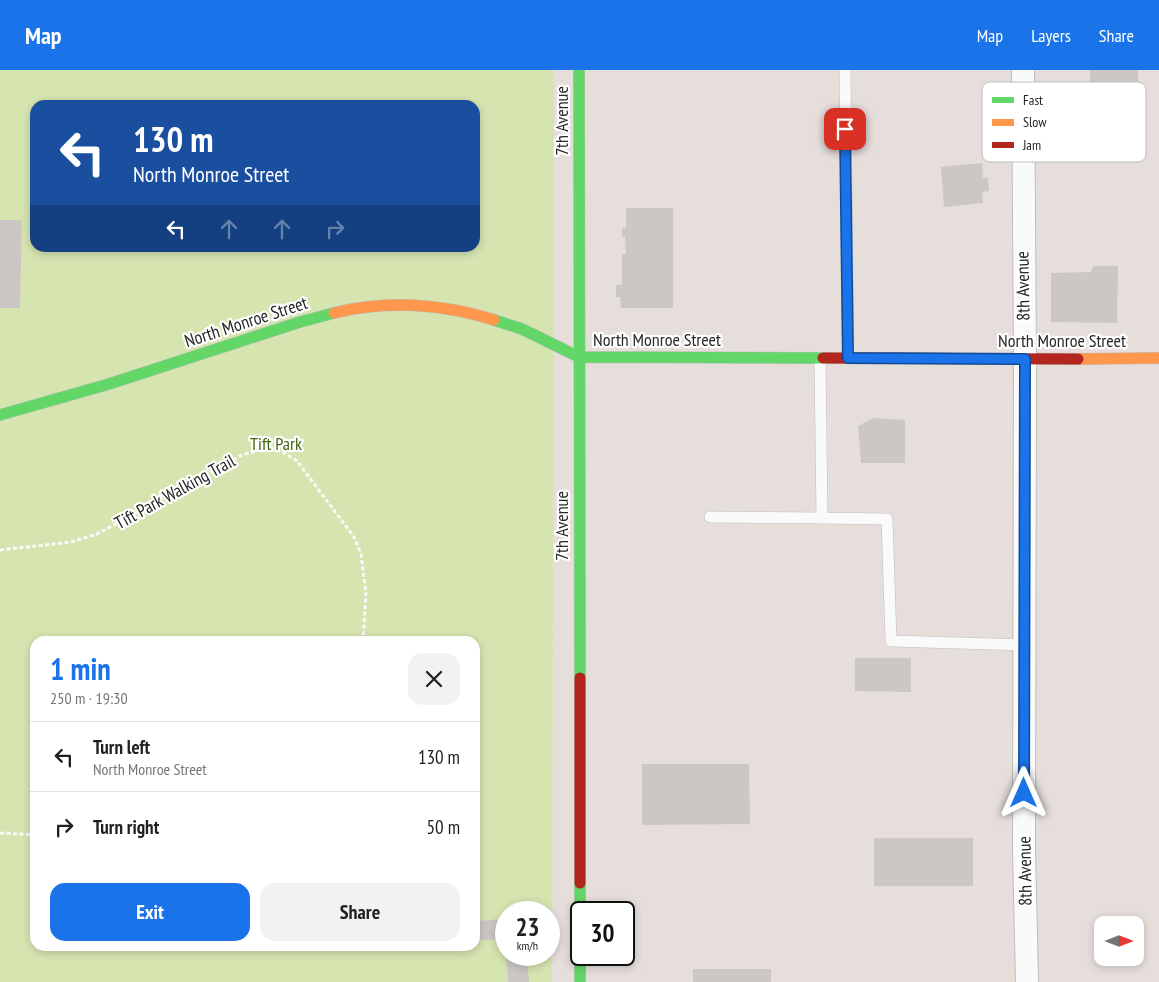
<!DOCTYPE html>
<meta charset="utf-8">
<style>
:root{--surface:#fff;--page:#f2f2f2;--text:#202124;--muted:#757577;--line:#e0e0e0;--accent:#1a73e8}
body{margin:0;font-family:"PT Sans Narrow",sans-serif;background:var(--page);color:var(--text);height:100vh;display:flex;flex-direction:column;font-size:19px;white-space:nowrap}
*{box-sizing:border-box;margin:0}
p{font-size:16px;color:var(--muted)}
.icon{flex:none;width:28px;height:28px;fill:none;stroke:currentColor;stroke-width:2;stroke-linecap:round;stroke-linejoin:round}
.map{position:relative;flex:1;overflow:hidden}
.drawer{position:absolute;left:30px;top:566px;width:450px;height:315px;display:flex;flex-direction:column;background:var(--surface);border-radius:15px;box-shadow:0 2px 8px #0003}
.drawer>*{flex:none}
.banner{position:absolute;left:30px;top:30px;width:450px;height:152px;border-radius:15px;box-shadow:0 2px 8px #0003;background:#1a4fa0;color:#fff;overflow:hidden}
.needle{width:32px;rotate:90deg}
.tools{position:absolute;left:1094px;top:846px;display:grid;gap:10px}
.tools a{display:grid;place-items:center;width:50px;height:50px;border-radius:10px;background:var(--surface);box-shadow:0 2px 8px #0003;font-size:25px}
.speed{position:absolute;left:495px;top:831px;display:flex;gap:10px;font-size:25px;font-weight:700;text-align:center}
.speed>*{display:grid;place-content:center;width:65px;height:65px;border-radius:50%;background:var(--surface);box-shadow:0 2px 8px #0003;line-height:1}
.speed small{font-size:12px;font-weight:400}
.speed .limit{border:2px solid #111;border-radius:8px;background:#fff;color:#111}
.pin{position:absolute;display:grid;place-items:center;width:42px;height:42px;color:#fff;margin:-21px;border-radius:10px;box-shadow:0 2px 8px #0006}
.me{position:absolute;width:55px;margin:-28px;rotate:0deg;stroke-linejoin:round;filter:drop-shadow(0 0 4px #0008)}
.turn{display:flex;align-items:center;gap:18px;height:105px;padding:0 20px;font-size:22px}
.turn .icon{width:65px;height:65px;stroke-width:2.5}
.turn b{display:block;font-size:35px;line-height:42px}
.lanes{display:flex;align-items:center;height:48px;padding:0 20px;background:#0003;justify-content:center;gap:25px;direction:ltr}
.lanes .off{opacity:.35}
.round{display:grid;place-items:center;flex:none;width:52px;height:52px;border-radius:15px;background:var(--page)}
.summary{display:flex;align-items:center;justify-content:space-between;height:85px;padding:0 20px}
h1{font-size:30px;font-weight:800;line-height:38px;color:var(--accent)}
.cta{display:flex;gap:10px;margin-top:auto;padding:10px 20px}
.cta a{flex:1;height:58px;border-radius:15px;background:var(--accent);color:#fff;font-size:20px;font-weight:800;line-height:58px;text-align:center}
.cta a+a{background:var(--page);color:var(--text)}
ul{padding:0;list-style:none}
li{display:flex;align-items:center;gap:15px;height:70px;padding:0 20px;border-top:1px solid var(--line)}
li div{flex:1}
li b{display:block;font-size:19px}
li em{font-style:normal}
header{display:flex;align-items:center;gap:30px;box-sizing:border-box;height:70px;padding:0 25px;background:var(--accent);color:#fff}
header strong{font-size:24px}
nav{display:flex;gap:28px;margin-inline-start:auto;font-size:18px}
.map>svg:first-child{display:block}
.green{fill:#d6e4b0;fill-rule:evenodd}
.building{fill:#ccc7c5}
.lines{fill:none;stroke-linecap:round;stroke-linejoin:round}
.lane-casing{stroke:#bfbdbe;stroke-width:12}
.street-casing{stroke:#bfbdbe;stroke-width:24}
.fast-casing{stroke:#bfbdbe;stroke-width:12}
.slow-casing{stroke:#bfbdbe;stroke-width:12}
.jam-casing{stroke:#bfbdbe;stroke-width:12}
.path{stroke:#fbfafa;stroke-width:3;stroke-dasharray:4 2.5;stroke-linecap:butt}
.lane{stroke:#fbfafa;stroke-width:11}
.street{stroke:#fbfafa;stroke-width:22}
.fast{stroke:#63d668;stroke-width:11}
.slow{stroke:#ff974d;stroke-width:11}
.jam{stroke:#b3261e;stroke-width:11}
.route-casing{stroke:#114b97;stroke-width:12}
.route{stroke:#1a73e8;stroke-width:9}
.labels{text-anchor:middle;stroke-width:4.5;stroke-linejoin:round;paint-order:stroke}
.street-label{font-size:18px;fill:#272727;stroke:#fff}
.park-label{font-size:18px;fill:#3f6813;stroke:#fff}
.key{fill:#fff;stroke:#bebebe;stroke-width:1}
.key-label{font-size:14px;fill:#272727}
</style>
<header>
<strong>Map</strong>
<nav><a>Map</a><a>Layers</a><a>Share</a></nav>
</header>
<div class="map">
<svg width="1159" height="912" viewBox="0 0 1159 912">
<rect width="100%" height="100%" fill="#e6dedb"/>
<path class="green" d="M0,0H554L552,912H0ZM35,35H475V178H35ZM35,571H475V876H35ZM506,842H549V885H506Z"/>
<path class="building" d="M1090,0H1138V31H1090Z
M982,93L983,108H988L989,121L982,122L983,133L944,137L941,97Z
M626,138H673V238H621L620,227H616V215H622V184H626L625,167H622V158H626Z
M0,150H22L20,238H0Z
M1093,196H1118L1117,253L1051,252V203L1091,202Z
M873,348L905,350V393H861L858,356Z
M855,588H911V622L855,621Z
M642,694H749L750,754L642,755Z
M874,768H973V816H874Z
M506,849V869L479,870L478,851Z
M506,885H527L529,912H508Z
M693,899H771V912H693Z"/>
<g class="lines">
<defs>
<path id="lane" d="M845,0L848,288
M820,288L822,448L887,449L891,571L1024,575
M710,447L822,448"/>
<path id="street" d="M1023,0L1025,289L1024,779L1027,912"/>
<path id="fast" d="M579,0L580,608
M494,250L522,259L579,287L823,288
M0,345L109,314L300,252L334,243
M580,813V912"/>
<path id="slow" d="M334,243C387,230 442,234 494,250
M1078,289L1159,288"/>
<path id="jam" d="M823,288L1078,289
M580,608V813"/>
</defs>
<use href="#lane" class="lane-casing"/>
<use href="#street" class="street-casing"/>
<use href="#fast" class="fast-casing"/>
<use href="#slow" class="slow-casing"/>
<use href="#jam" class="jam-casing"/>
<path class="path" d="M0,480L71,472L97,464L242,385L263,379L281,381L297,391L354,467L361,484L366,523L363,571
M0,763L35,765"/>
<use href="#lane" class="lane"/>
<use href="#street" class="street"/>
<use href="#fast" class="fast"/>
<use href="#slow" class="slow"/>
<use href="#jam" class="jam"/>
</g>
<g class="lines">
<defs>
<path id="route" d="M845,59L848,288L1025,289L1024,723"/>
</defs>
<use href="#route" class="route-casing"/>
<use href="#route" class="route"/>
</g>
<g class="labels">
<g class="street-label">
<text transform="translate(562 51) rotate(-90)" y="6">7th Avenue</text>
<text transform="translate(1023 216) rotate(-91)" y="6">8th Avenue</text>
<text transform="translate(246 252) rotate(-18)" y="6">North Monroe Street</text>
<text x="657" y="276">North Monroe Street</text>
<text x="1062" y="277">North Monroe Street</text>
<text transform="translate(175 422) rotate(-29)" y="6">Tift Park Walking Trail</text>
<text transform="translate(562 456) rotate(-90)" y="6">7th Avenue</text>
<text transform="translate(1025 801) rotate(-91)" y="6">8th Avenue</text>
</g>
<g class="park-label">
<text x="276" y="380">Tift Park</text>
</g>
</g>
<rect x="982" y="12" width="164" height="80" rx="8" class="key"/>
<rect x="992" y="27" width="22" height="6" fill="#63d668"/>
<rect x="992" y="49" width="22" height="7" fill="#ff974d"/>
<rect x="992" y="72" width="22" height="6" fill="#b3261e"/>
<g class="key-label">
<text x="1023" y="35">Fast</text>
<text x="1023" y="57">Slow</text>
<text x="1023" y="80">Jam</text>
</g>
</svg>
<div class="tools">
<a><svg class="needle" viewBox="-14 -14 28 28"><path d="M0-13l5 13h-10z" fill="#e53935"/><path d="M0 13l5-13h-10z" fill="#757577"/></svg></a>
</div>
<div class="speed"><div>23<small>km/h</small></div><div class="limit">30</div></div>
<div class="pin" style="left:845px;top:59px;background:#d93025"><svg class="icon" aria-label="arrive" viewBox="0 0 24 24"><path d="M6 21V4h12l-3 4 3 4H6"/></svg></div>
<svg class="me" style="left:1024px;top:723px" viewBox="-20 -20 40 40"><path d="M0-17L14 15 0 8-14 15z" fill="#1a73e8" stroke="#fff" stroke-width="4"/></svg>
<div class="banner">
<div class="turn"><svg class="icon" aria-label="left" viewBox="0 0 24 24"><path d="M17 20v-9H6M10 6l-5 5 5 5"/></svg><div><b>130 m</b>North Monroe Street</div></div>
<div class="lanes"><svg class="icon" aria-label="left" viewBox="0 0 24 24"><path d="M17 20v-9H6M10 6l-5 5 5 5"/></svg><svg class="icon off" aria-label="ahead" viewBox="0 0 24 24"><path d="M12 20V5M6 11l6-6 6 6"/></svg><svg class="icon off" aria-label="ahead" viewBox="0 0 24 24"><path d="M12 20V5M6 11l6-6 6 6"/></svg><svg class="icon off" aria-label="right" viewBox="0 0 24 24"><path d="M7 20v-9h11M14 6l5 5-5 5"/></svg></div>
</div>
<section class="drawer">
<div class="summary"><div><h1>1 min</h1><p>250 m · 19:30</p></div><a class="round"><svg class="icon" aria-label="close" viewBox="0 0 24 24"><path d="M6 6l12 12M18 6L6 18"/></svg></a></div>
<ul>
<li><svg class="icon" aria-label="left" viewBox="0 0 24 24"><path d="M17 20v-9H6M10 6l-5 5 5 5"/></svg><div><b>Turn left</b><p>North Monroe Street</p></div><em>130 m</em></li>
<li><svg class="icon" aria-label="right" viewBox="0 0 24 24"><path d="M7 20v-9h11M14 6l5 5-5 5"/></svg><div><b>Turn right</b></div><em>50 m</em></li>
</ul>
<div class="cta"><a>Exit</a><a>Share</a></div>
</section>
</div>
